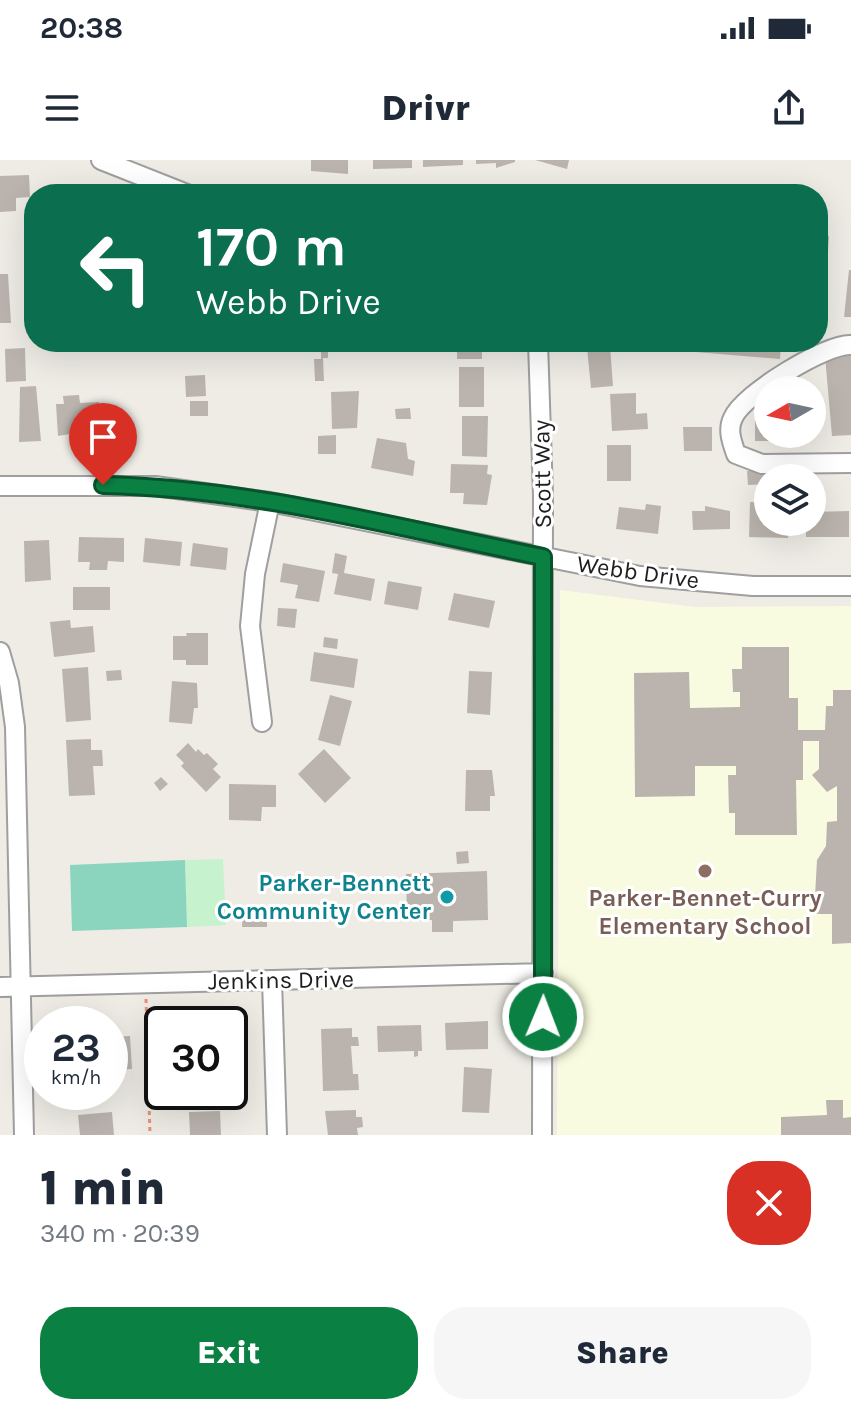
<!DOCTYPE html>
<meta charset="utf-8">
<style>
:root{--surface:#fff;--page:#f6f6f7;--text:#1f2937;--muted:#747a83;--accent:#0b8043}
body{margin:0;font-family:Karla,sans-serif;background:var(--page);color:var(--text);height:100vh;display:flex;flex-direction:column;font-size:30px;white-space:nowrap}
*{box-sizing:border-box;margin:0}
p{font-size:26px;color:var(--muted)}
.icon{flex:none;width:44px;height:44px;fill:none;stroke:currentColor;stroke-width:2;stroke-linecap:round;stroke-linejoin:round}
.map{position:relative;height:975px;overflow:hidden}
.details{display:flex;flex-direction:column;background:var(--surface);flex:1}
.details>*{flex:none}
.banner{position:absolute;left:24px;top:24px;width:804px;height:168px;border-radius:32px;box-shadow:0 8px 32px #0002;background:#0b6e4f;color:#fff;overflow:hidden}
.needle{width:52px;rotate:261deg}
.buttons{position:absolute;left:754px;top:216px;display:grid;gap:16px}
.buttons a{display:grid;place-items:center;width:72px;height:72px;border-radius:50%;background:var(--surface);box-shadow:0 8px 32px #0002;font-size:40px}
.speed{position:absolute;left:24px;top:846px;display:flex;gap:16px;font-size:40px;font-weight:700;text-align:center}
.speed>*{display:grid;place-content:center;width:104px;height:104px;border-radius:50%;background:var(--surface);box-shadow:0 8px 32px #0002;line-height:1}
.speed small{font-size:20px;font-weight:400}
.speed .limit{border:4px solid #111;border-radius:12px;background:#fff;color:#111}
.pin{position:absolute;display:grid;place-items:center;width:68px;height:68px;color:#fff;margin:-82px -34px;border-radius:50% 50% 50% 0;rotate:-45deg;box-shadow:0 0 8px #0007}
.pin .icon{rotate:45deg}
.me{position:absolute;width:88px;margin:-44px;rotate:1deg;stroke-linejoin:round;filter:drop-shadow(0 0 6px #0008)}
.turn{display:flex;align-items:center;gap:28px;height:168px;padding:0 40px;font-size:36px}
.turn .icon{width:104px;height:104px;stroke-width:2.5}
.turn b{display:block;font-size:56px;line-height:68px}
.round{display:grid;place-items:center;flex:none;width:84px;height:84px;border-radius:32px;background:var(--page)}
.summary{display:flex;align-items:center;justify-content:space-between;height:136px;padding:0 40px}
h1{font-size:48px;font-weight:800;line-height:60px}
.cta{display:flex;gap:16px;margin-top:auto;padding:16px 40px}
.cta a{flex:1;height:92px;border-radius:32px;background:var(--accent);color:#fff;font-size:32px;font-weight:800;line-height:92px;text-align:center}
.cta a+a{background:var(--page);color:var(--text)}
.status{display:flex;justify-content:space-between;align-items:center;height:56px;padding:0 40px;background:var(--surface);direction:ltr}
.status svg{height:22px;fill:currentColor}
header{display:flex;justify-content:space-between;align-items:center;height:104px;padding:0 40px;background:var(--surface);font-size:36px;font-weight:800}
.map>svg:first-child{display:block}
.education{fill:#f9fbe0}
.park{fill:#c6f3ce}
.pitch{fill:#8bd5be}
.building{fill:#bbb4ae}
.lines{fill:none;stroke-linecap:round;stroke-linejoin:round}
.minor-casing{stroke:#9f9f9f;stroke-width:22}
.path{stroke:#eb8e79;stroke-width:3;stroke-dasharray:4 4;stroke-linecap:butt}
.minor{stroke:#fff;stroke-width:18}
.route-casing{stroke:#07532c;stroke-width:20}
.route{stroke:#0b8043;stroke-width:14}
.education-dot{fill:#8d6e63;stroke:#fff;stroke-width:3}
.culture-dot{fill:#0f9aa8;stroke:#fff;stroke-width:3}
.labels{text-anchor:middle;stroke-width:6;stroke-linejoin:round;paint-order:stroke}
.street-label{font-size:24px;fill:#1e1e1e;stroke:#fff}
.culture-label{font-size:24px;font-weight:bold;fill:#0d838f;stroke:#fff;text-anchor:end}
.education-label{font-size:24px;font-weight:bold;fill:#785e54;stroke:#fff}
</style>
<div class="status"><b>20:38</b><svg viewBox="0 0 49 12"><path d="M0 12V9h3v3zM5 12V6h3v6zM10 12V3h3v9zM15 12V0h3v12zM26 1h20v11H26zM47 4h2v5h-2z"/></svg></div>
<header><svg class="icon" aria-label="menu" viewBox="0 0 24 24"><path d="M4 6h16M4 12h16M4 18h16"/></svg>Drivr<svg class="icon" aria-label="share" viewBox="0 0 24 24"><path d="M12 15V3M7 8l5-5 5 5M5 13v7h14v-7"/></svg></header>
<div class="map">
<svg width="851" height="975" viewBox="0 0 851 975">
<rect width="100%" height="100%" fill="#eeece5"/>
<path class="education" d="M560,430L695,447L851,446V975H557Z"/>
<path class="park" d="M223,699L226,765L187,767L185,700Z"/>
<path class="pitch" d="M185,700L187,767L72,771L70,705Z"/>
<path class="building" d="M311,0H348V14L311,11Z
M373,0H412V8L373,9Z
M423,0H463V5L423,7Z
M476,0H515V2L496,8V3L476,4Z
M535,0H569L567,9Z
M29,15L30,37L16,38V51L0,52V16Z
M603,26L604,34H580L579,32Z
M818,75L829,76L824,156L818,155Z
M849,110H851V157H844Z
M0,114H8L11,163H0Z
M457,182H482V199H457Z
M685,182H781L780,199L684,191Z
M610,186L613,226L591,228L587,188Z
M321,187H328V198H323L324,221H315L314,199H321Z
M25,188L26,221L6,222L5,189Z
M851,194V275L832,276L825,196Z
M459,207H484V247H459Z
M205,215L206,236L186,237L185,216Z
M36,226L41,281L19,282L20,227Z
M359,231L357,268L332,269L331,232Z
M636,233V254L647,253L648,269L612,271L610,234Z
M79,235L80,243L99,242L100,269L58,276L56,244H64L63,236Z
M190,241H208V256H190Z
M410,248L411,259H396L395,249Z
M462,256H488L487,297L462,296Z
M755,256H768V274H805V281H755Z
M683,267H712V291H684Z
M336,275V294H318V276Z
M377,278L406,283L408,299L415,301L413,316L371,308Z
M607,285H631V321H607Z
M451,304L488,305L487,314L492,315L487,345L463,344L464,333H450Z
M772,310L768,324L748,325L747,311Z
M750,342L768,343V362H789L788,378L749,377Z
M646,344L661,346L658,374L616,369L619,347L645,350Z
M705,346L730,351V369L693,370L692,351H705Z
M849,351V377H806V362H812V352Z
M79,377L124,378V402L108,401L107,410H89L90,402H78Z
M145,378L182,382L180,406L143,402Z
M49,380L51,420L25,422L24,381Z
M193,383L228,388L226,410L190,406Z
M335,393L347,396L344,413L375,419L371,441L334,434L338,414L332,413Z
M283,403L325,411L319,442L295,438L298,425L280,422Z
M388,421L422,427L418,450L384,444Z
M73,427H110V450H73Z
M454,433L495,441L489,468L448,460Z
M278,448L297,449L295,468L277,466Z
M70,460L71,468L93,466L95,492L54,497L50,462Z
M186,473H208V505H186V500H173V476H187Z
M324,477L338,479L337,489L323,487Z
M742,487H789V538H798V570H825L826,546H833V530H851V783L832,784V754H814L817,700L826,686L827,662L837,661V626L827,632L812,615L819,609V581H803V620H796L797,675H735V653H729L728,615H736V606H695V636L635,637L634,513L689,512L690,548L740,547V532H733L732,509H742Z
M314,492L358,499L354,528L310,521Z
M88,507L91,560L66,562L62,509Z
M121,510L122,520L107,521L106,511Z
M469,511L492,512L490,555L467,553Z
M172,521L197,523L198,548H194L192,564L169,562Z
M330,535L352,541L340,586L318,580Z
M91,579V590H102L103,606H93L95,635L69,636L66,580Z
M188,583L196,592L198,589L204,595L207,593L218,604L213,609L221,617L206,632L181,606L184,603L176,595Z
M324,589L351,618L325,643L298,614Z
M466,610H492L495,636H490V651H465Z
M161,617L168,624L160,631L154,623Z
M229,624L276,625V647H262L261,661L229,660Z
M468,691L469,703L457,704L456,692Z
M487,711L488,760L453,761V772H432V760L407,761L406,714Z
M243,749L267,750V767H242Z
M488,861V889L446,890L445,863Z
M421,865L422,891H418V896L414,897V891L378,892L377,866Z
M352,868V877H358L359,886H351L353,914H358L359,930L323,931L321,869Z
M130,876L132,909L110,910V877Z
M464,907L492,909L489,953L462,952Z
M826,940H843V958L851,957V975H781V957L827,955Z
M356,950V957H362L363,967L357,968L358,975H328L325,951Z
M220,951L221,975H190L189,952Z
M112,952L114,975H80L78,955Z"/>
<g class="lines">
<defs>
<path id="minor" d="M101,0L187,34
M538,182L543,336L542,975
M851,185C827,183 743,234 733,258C727,270 732,282 736,294L762,304L851,303
M0,326H155L270,342L640,416L753,426H851
M0,492L9,523L15,567L24,975
M262,562L250,466L255,414L270,342
M272,820L277,975
M0,827L543,813"/>
</defs>
<use href="#minor" class="minor-casing"/>
<path class="path" d="M146,839L150,975"/>
<use href="#minor" class="minor"/>
</g>
<g class="lines">
<defs>
<path id="route" d="M103,325C252,328 398,368 543,397V857"/>
</defs>
<use href="#route" class="route-casing"/>
<use href="#route" class="route"/>
</g>
<circle class="education-dot" cx="705" cy="711" r="8"/>
<circle class="culture-dot" cx="447" cy="737" r="8"/>
<g class="labels">
<g class="street-label">
<text transform="translate(542 314) rotate(-91)" y="8">Scott Way</text>
<text transform="translate(638 412) rotate(8)" y="8">Webb Drive</text>
<text transform="translate(281 820) rotate(-1)" y="8">Jenkins Drive</text>
</g>
<g class="culture-label">
<text x="431" y="731">Parker-Bennett<tspan x="431" dy="28">Community Center</tspan></text>
</g>
<g class="education-label">
<text x="705" y="746">Parker-Bennet-Curry<tspan x="705" dy="28">Elementary School</tspan></text>
</g>
</g>
</svg>
<div class="buttons">
<a><svg class="needle" viewBox="-14 -14 28 28"><path d="M0-13l5 13h-10z" fill="#e53935"/><path d="M0 13l5-13h-10z" fill="#747a83"/></svg></a>
<a><svg class="icon" aria-label="layers" viewBox="0 0 24 24"><path d="M12 4l9 5-9 5-9-5zM3 14l9 5 9-5"/></svg></a>
</div>
<div class="speed"><div>23<small>km/h</small></div><div class="limit">30</div></div>
<div class="pin" style="left:103px;top:325px;background:#d93025"><svg class="icon" aria-label="arrive" viewBox="0 0 24 24"><path d="M6 21V4h12l-3 4 3 4H6"/></svg></div>
<svg class="me" style="left:543px;top:857px" viewBox="-20 -20 40 40"><circle r="17" fill="#0b8043" stroke="#fff" stroke-width="3"/><path d="M0-11L8 9 0 5-8 9z" fill="#fff"/></svg>
<div class="banner">
<div class="turn"><svg class="icon" aria-label="left" viewBox="0 0 24 24"><path d="M17 20v-9H6M10 6l-5 5 5 5"/></svg><div><b>170 m</b>Webb Drive</div></div>
</div>
</div>
<section class="details">
<div class="summary"><div><h1>1 min</h1><p>340 m · 20:39</p></div><a class="round" style="background:#d93025;color:#fff"><svg class="icon" aria-label="close" viewBox="0 0 24 24"><path d="M6 6l12 12M18 6L6 18"/></svg></a></div>
<div class="cta"><a>Exit</a><a>Share</a></div>
</section>
